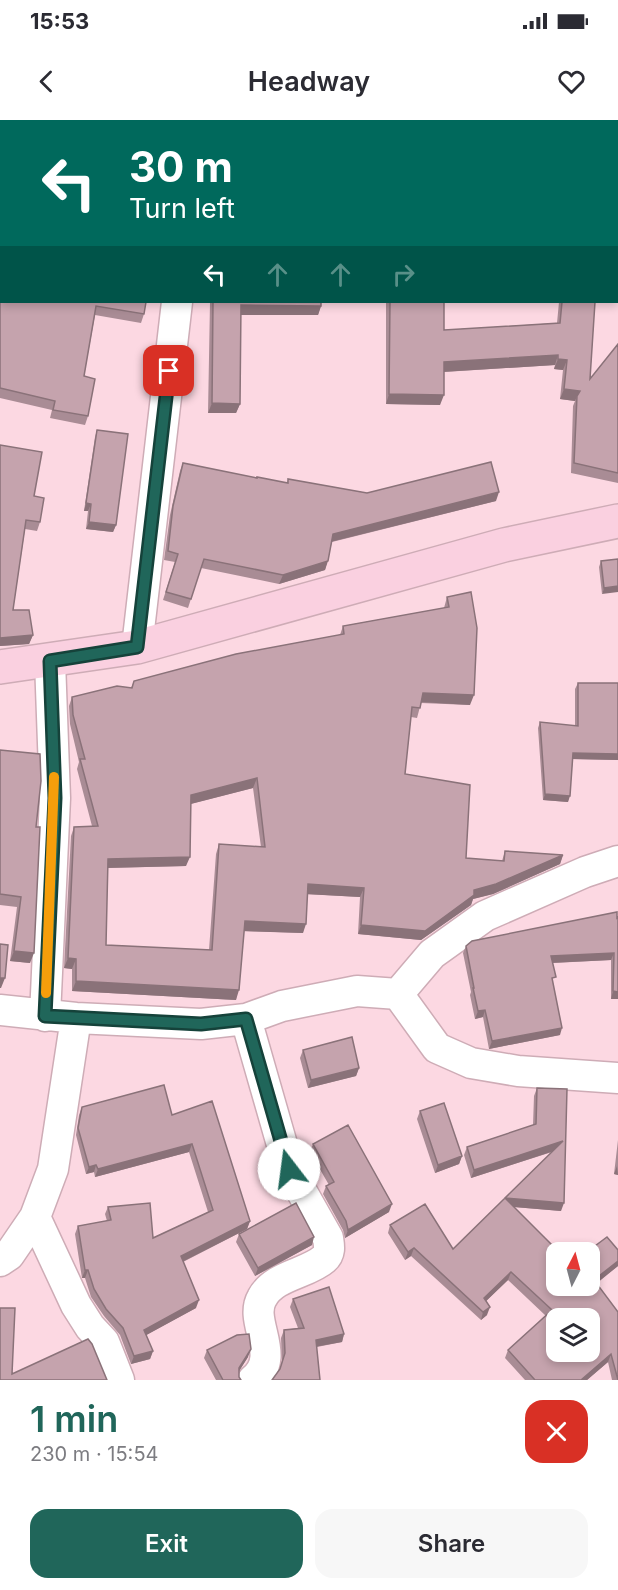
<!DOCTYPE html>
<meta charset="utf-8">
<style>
:root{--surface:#fff;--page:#f7f7f7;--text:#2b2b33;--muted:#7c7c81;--accent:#20665a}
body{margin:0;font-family:Inter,sans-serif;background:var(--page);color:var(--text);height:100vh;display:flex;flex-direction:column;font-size:22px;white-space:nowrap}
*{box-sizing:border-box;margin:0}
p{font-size:20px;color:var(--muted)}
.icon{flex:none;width:33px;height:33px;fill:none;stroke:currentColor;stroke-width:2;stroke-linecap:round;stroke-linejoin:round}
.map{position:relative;height:1260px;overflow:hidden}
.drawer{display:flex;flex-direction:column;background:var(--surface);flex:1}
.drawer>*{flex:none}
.top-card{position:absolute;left:0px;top:0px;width:618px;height:183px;box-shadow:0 3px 9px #0003;background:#00695c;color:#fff;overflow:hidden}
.needle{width:39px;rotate:6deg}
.fabs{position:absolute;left:546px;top:1122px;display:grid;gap:12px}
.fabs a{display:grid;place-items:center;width:54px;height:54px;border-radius:12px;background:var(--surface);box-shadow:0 3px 9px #0003;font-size:30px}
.pin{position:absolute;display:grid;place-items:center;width:51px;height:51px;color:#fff;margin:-26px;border-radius:12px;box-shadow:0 3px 9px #0006}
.me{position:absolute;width:66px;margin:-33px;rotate:345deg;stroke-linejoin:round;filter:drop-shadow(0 0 4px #0008)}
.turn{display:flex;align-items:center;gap:21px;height:126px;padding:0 30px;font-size:27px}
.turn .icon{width:78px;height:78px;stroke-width:2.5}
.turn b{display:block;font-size:42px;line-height:51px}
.lanes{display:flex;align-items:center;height:57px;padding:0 30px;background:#0003;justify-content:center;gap:30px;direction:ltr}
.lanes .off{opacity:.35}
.round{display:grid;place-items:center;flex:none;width:63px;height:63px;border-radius:18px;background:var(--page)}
.headline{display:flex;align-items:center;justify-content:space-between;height:102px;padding:0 30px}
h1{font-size:36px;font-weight:600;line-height:45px;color:var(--accent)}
.action{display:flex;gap:12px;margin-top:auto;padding:12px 30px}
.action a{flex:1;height:69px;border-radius:18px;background:var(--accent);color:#fff;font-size:24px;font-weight:600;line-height:69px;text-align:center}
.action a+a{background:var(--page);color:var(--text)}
.status{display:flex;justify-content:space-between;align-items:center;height:42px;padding:0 30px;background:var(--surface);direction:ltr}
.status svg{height:16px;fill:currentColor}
header{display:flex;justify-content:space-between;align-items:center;height:78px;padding:0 30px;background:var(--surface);font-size:27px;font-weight:600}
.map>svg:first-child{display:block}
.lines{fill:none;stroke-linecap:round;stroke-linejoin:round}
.street-casing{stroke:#ceacb6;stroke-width:33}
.secondary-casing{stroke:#ceacb6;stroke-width:36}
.street{stroke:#fff;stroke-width:30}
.secondary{stroke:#fad0e0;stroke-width:33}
.wall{fill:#a98c95;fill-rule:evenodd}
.shaded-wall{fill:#8a7279}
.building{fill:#c5a3ad;stroke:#8a7279;stroke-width:1.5;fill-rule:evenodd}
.route-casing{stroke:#15423a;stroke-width:15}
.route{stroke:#20665a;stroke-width:10}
.slow{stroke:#f59e0b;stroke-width:10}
</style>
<div class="status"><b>15:53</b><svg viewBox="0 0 49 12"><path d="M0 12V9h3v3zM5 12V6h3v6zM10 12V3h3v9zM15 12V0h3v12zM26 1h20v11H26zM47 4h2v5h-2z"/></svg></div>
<header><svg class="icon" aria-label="back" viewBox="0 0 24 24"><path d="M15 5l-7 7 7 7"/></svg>Headway<svg class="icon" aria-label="heart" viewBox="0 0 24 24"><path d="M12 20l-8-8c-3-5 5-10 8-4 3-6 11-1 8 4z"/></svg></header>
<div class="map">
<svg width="618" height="1260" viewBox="0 0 618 1260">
<rect width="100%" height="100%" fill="#fcd8e2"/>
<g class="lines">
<defs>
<path id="street" d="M198,2V0
M137,527L177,182
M398,874L432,834L485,796L585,752L618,741
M0,890L76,898L201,904L246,899L282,886L357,871L398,874L437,928L471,943L518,951L618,958
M45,896L55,678L50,541
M246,899L289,1049L328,1118C329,1125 331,1133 324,1139C307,1154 274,1155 262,1178C248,1202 283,1236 253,1260
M35,1097L76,1185L90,1207L104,1222L119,1260
M0,1141L9,1135L35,1097L53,1049L76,898"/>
<path id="secondary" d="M0,547L137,527L504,425L618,401"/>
</defs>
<use href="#street" class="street-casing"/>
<use href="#secondary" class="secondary-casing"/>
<use href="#street" class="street"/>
<use href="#secondary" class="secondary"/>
</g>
<path class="wall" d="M0,107L146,182L144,194L141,203L95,195L84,256L88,296L85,305L50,298L52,290L0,278Z
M210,182H321V186L318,195H241L240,284L236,293H208Z
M386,182H444V210L557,203L559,182H595L590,259L618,224V363L571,353L573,286L575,281L560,279L563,250L554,249L555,245L444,252L440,285L386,284Z
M97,310L116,405L113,412L86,409L88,391H84L95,317Z
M0,325L34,376L40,402L37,411L25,409L13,490L33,515L29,524L0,526Z
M183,343L256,358L287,363L288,359L367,373L496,381L332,422L325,450L279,464L201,448L188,488L163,480L175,442L164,440L170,395L180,351Z
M618,439L602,474L599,447L601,441Z
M447,477L470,585L421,583L417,598L411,597L405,654L466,738L502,741L505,731L563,735L560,744L493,774L473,779L471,785L421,820L358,814L360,777L307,774L303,813L244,811L236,880L72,871V849L64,848L71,716L74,707L92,706L77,649L79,642L70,604L69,586L72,577L131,568L134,561L340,515L343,506L444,488ZM253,668L261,727L219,724L216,734L209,830L106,825L107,748L186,746L190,684Z
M578,563L618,640L573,639L568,682L543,680L538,608L540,602L575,606V569Z
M0,630L36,707L30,843L10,841L17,787L0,785Z
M617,798L618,879H611V840L553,843V865L560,915L489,929L483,897L475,899L470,875L471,872L463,833L466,826Z
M303,930L359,948L356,956L308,968L300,938Z
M537,968L567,969L561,1091L514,1087L556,1166L618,1130V1146L596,1163L618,1260H612L608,1242L587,1260H525L505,1238L508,1230L546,1196L508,1160L486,1181L487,1195L481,1200L411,1136L405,1140L388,1113L390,1105L453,1129L552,1032L471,1058L464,1035L467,1027L533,1005L534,976Z
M82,987L172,995L250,1101L247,1109L183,1142L196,1188L146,1215L153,1231L150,1239L131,1244L120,1215L104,1196L91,1177L85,1158H82L75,1114L78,1106L107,1101L105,1094L108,1087L153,1118L208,1092L189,1032L95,1057L94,1052L86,1054L76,1015L79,995Z
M420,991L462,1036L459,1044L435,1053L417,999Z
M618,1020V1055L614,1054Z
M313,1024L389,1092L345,1118L343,1110L323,1074L326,1066L329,1065L310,1032Z
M239,1114L312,1125L255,1156L236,1122Z
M293,1179L344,1214L342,1222L317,1227L280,1250L282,1241L281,1218L284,1210L298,1208L290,1187Z
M207,1230L248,1237L239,1251V1257L241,1260H216L204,1238Z"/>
<path class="shaded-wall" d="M465,0H479L501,2H464Z
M241,185L321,186L318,195H237Z
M558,235L555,245L441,252L444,242Z
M558,239L567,240L563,250L554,249Z
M564,269L580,271L577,276L575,281L560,279Z
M389,274L444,275L440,285L386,284Z
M212,283L240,284L236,293H208Z
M499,372L496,381L330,422L333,414Z
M86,383L91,384L88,391H84Z
M89,402L116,405L113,412L86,409Z
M328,441L325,450L279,464L283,455Z
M618,466V472L602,474L604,468Z
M33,515L29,524L0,526V518Z
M423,573L474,575L470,585L420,582Z
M573,633L618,634V640L571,639Z
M257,658L253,668L187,685L191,675Z
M545,674L570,676L568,682L543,680Z
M563,735L560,744L493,774L473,779L471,785L421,820L358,814L361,805L474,770Z
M190,737L186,746L104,748L108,739Z
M308,764L364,768L360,777L304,774Z
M245,801L306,804L303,813L241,811Z
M14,831L34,833L30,843L10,841Z
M614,833L611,840L549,843L551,836Z
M68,838L76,839L72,849L64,848Z
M0,858H5L1,868H0Z
M76,861L239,870L236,880L72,871Z
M613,871L618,872V879H611Z
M485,890L483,897L475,899L478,891Z
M562,908L560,915L489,929L492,921Z
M359,948L356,956L308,968L311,960Z
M563,1021L560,1029L471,1058L474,1050Z
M192,1024L189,1032L95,1057L98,1049Z
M462,1036L459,1044L435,1053L438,1045Z
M96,1045L94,1052L86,1054L89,1047Z
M617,1046L618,1055L614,1054Z
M505,1078L564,1083L561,1091L502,1086Z
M392,1084L389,1092L345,1118L348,1110Z
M250,1101L247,1109L178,1144L181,1136Z
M314,1117L312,1125L255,1156L258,1148Z
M414,1128L411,1136L405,1140L408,1132Z
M618,1141V1146L591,1168L594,1160Z
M85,1150H88L85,1158H82Z
M511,1152L508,1160L481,1186L484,1178Z
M199,1180L196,1188L141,1218L144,1210Z
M490,1187L487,1195L481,1200L483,1192Z
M344,1214L342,1222L314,1227L316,1220Z
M251,1229L248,1237L236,1256L239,1248Z
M153,1231L150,1239L131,1244L134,1236Z
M611,1234L608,1242L587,1260H581Z"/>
<path class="building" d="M68,0H94V2H68Z
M148,0H180V2H148Z
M223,0H284V2H223Z
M479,0H506V2Z
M0,107H2V182H146L144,194L96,186L84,256L95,259L88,296L53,290L55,281L0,268Z
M213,182H321V186L241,185L240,284L212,283Z
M390,182H444V210L560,203L562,182H595L590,259L618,224V353L574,343L577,276L580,271L564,269L567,240L558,239V235L444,242V275L389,274Z
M97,310L128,314L116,405L89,402L91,384L86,383Z
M0,325L42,332L34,376L44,378L40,402L26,400L13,490H29L33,515L0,518Z
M491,342L499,372L333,414L328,441L283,455L204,439L191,479L166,472L178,434L168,431L173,386L183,343L257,358V357L288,363V359L367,373Z
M618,439V466L604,468L601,441Z
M471,472L477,508L474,575L423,573L420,588L412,587L405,654L470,665L466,738L504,741L505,731L563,735L496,764L474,770V775L425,811L361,805L364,768L308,764L306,804L245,801L239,870L76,861V839L68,838L74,707L98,706L80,639H85L73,595L72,577L117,566L132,568L134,561L236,534L344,514L343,506L449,487L447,477ZM257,658L265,727L219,724L212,830L106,825L108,739L190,737L191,675Z
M578,563H618V634L573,633L570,676L545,674L540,602L578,606Z
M0,630L40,634L41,661L36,707H40L34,833L14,831L21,777L0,774Z
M617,792V798L618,797V872L613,871L614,833L551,836L556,857L552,858L562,908L492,921L485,890L478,891L473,868H474L466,826L472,821Z
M0,824L8,825L5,858H0Z
M352,917L359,948L311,960L303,930Z
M164,965L172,995L212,981L250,1101L181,1136L199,1180L144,1210L153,1231L134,1236L123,1208L106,1189L94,1169L88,1150H85L78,1106L111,1100L108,1087L150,1083L153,1118L213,1090L192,1024L98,1049L96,1045L89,1047L78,1008L82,987Z
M537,968L567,969L564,1083L505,1078L563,1021L474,1050L467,1027L536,1004Z
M444,983L462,1036L438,1045L420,991Z
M348,1005L392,1084L348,1110L346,1101L326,1066L334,1062L313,1024Z
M505,1078L559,1132H556V1166H590V1132H587L607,1117L618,1130V1141L594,1160L618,1192V1260L611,1234L581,1260H535L508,1230L552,1190L511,1152L484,1178L490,1187L483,1192L414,1128L408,1132L390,1105L425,1084L453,1129ZM556,1198H590V1232H556Z
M296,1083L314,1117L258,1148L239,1114Z
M329,1167L344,1214L316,1220L320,1260H272L280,1249L285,1233L284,1210L304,1208L293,1179Z
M0,1188H15L12,1254L88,1219L92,1224L107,1260H0Z
M249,1214L251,1229L239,1248V1257L241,1260H223L207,1230L237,1215Z"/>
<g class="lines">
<defs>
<path id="route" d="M169,251L137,527L50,541L55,678L45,896L201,904L246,899L289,1049"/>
</defs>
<use href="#route" class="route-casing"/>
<use href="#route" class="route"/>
<path class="slow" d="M46,873L54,657"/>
</g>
</svg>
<div class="fabs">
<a><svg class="needle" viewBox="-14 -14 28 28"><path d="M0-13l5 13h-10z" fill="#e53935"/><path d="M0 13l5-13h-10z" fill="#7c7c81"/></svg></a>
<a><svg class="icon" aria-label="layers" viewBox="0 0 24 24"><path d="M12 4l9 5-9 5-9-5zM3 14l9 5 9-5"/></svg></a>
</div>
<div class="pin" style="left:169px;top:251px;background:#d93025"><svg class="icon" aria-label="arrive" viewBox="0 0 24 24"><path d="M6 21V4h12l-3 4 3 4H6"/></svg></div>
<svg class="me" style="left:289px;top:1049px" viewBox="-20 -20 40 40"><circle r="19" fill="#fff"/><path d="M0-13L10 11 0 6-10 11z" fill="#20665a"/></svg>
<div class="top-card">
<div class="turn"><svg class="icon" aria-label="left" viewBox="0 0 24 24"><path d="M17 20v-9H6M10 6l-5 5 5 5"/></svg><div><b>30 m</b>Turn left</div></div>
<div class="lanes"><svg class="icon" aria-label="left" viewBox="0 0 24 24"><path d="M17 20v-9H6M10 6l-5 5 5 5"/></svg><svg class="icon off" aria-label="ahead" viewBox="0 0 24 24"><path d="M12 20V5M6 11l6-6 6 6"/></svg><svg class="icon off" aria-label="ahead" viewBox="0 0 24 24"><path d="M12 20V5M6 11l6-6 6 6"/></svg><svg class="icon off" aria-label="right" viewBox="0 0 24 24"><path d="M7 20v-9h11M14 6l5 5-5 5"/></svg></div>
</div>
</div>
<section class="drawer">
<div class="headline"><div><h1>1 min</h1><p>230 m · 15:54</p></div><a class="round" style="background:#d93025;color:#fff"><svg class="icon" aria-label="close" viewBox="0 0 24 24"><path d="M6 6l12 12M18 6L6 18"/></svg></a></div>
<div class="action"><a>Exit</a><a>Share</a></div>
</section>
